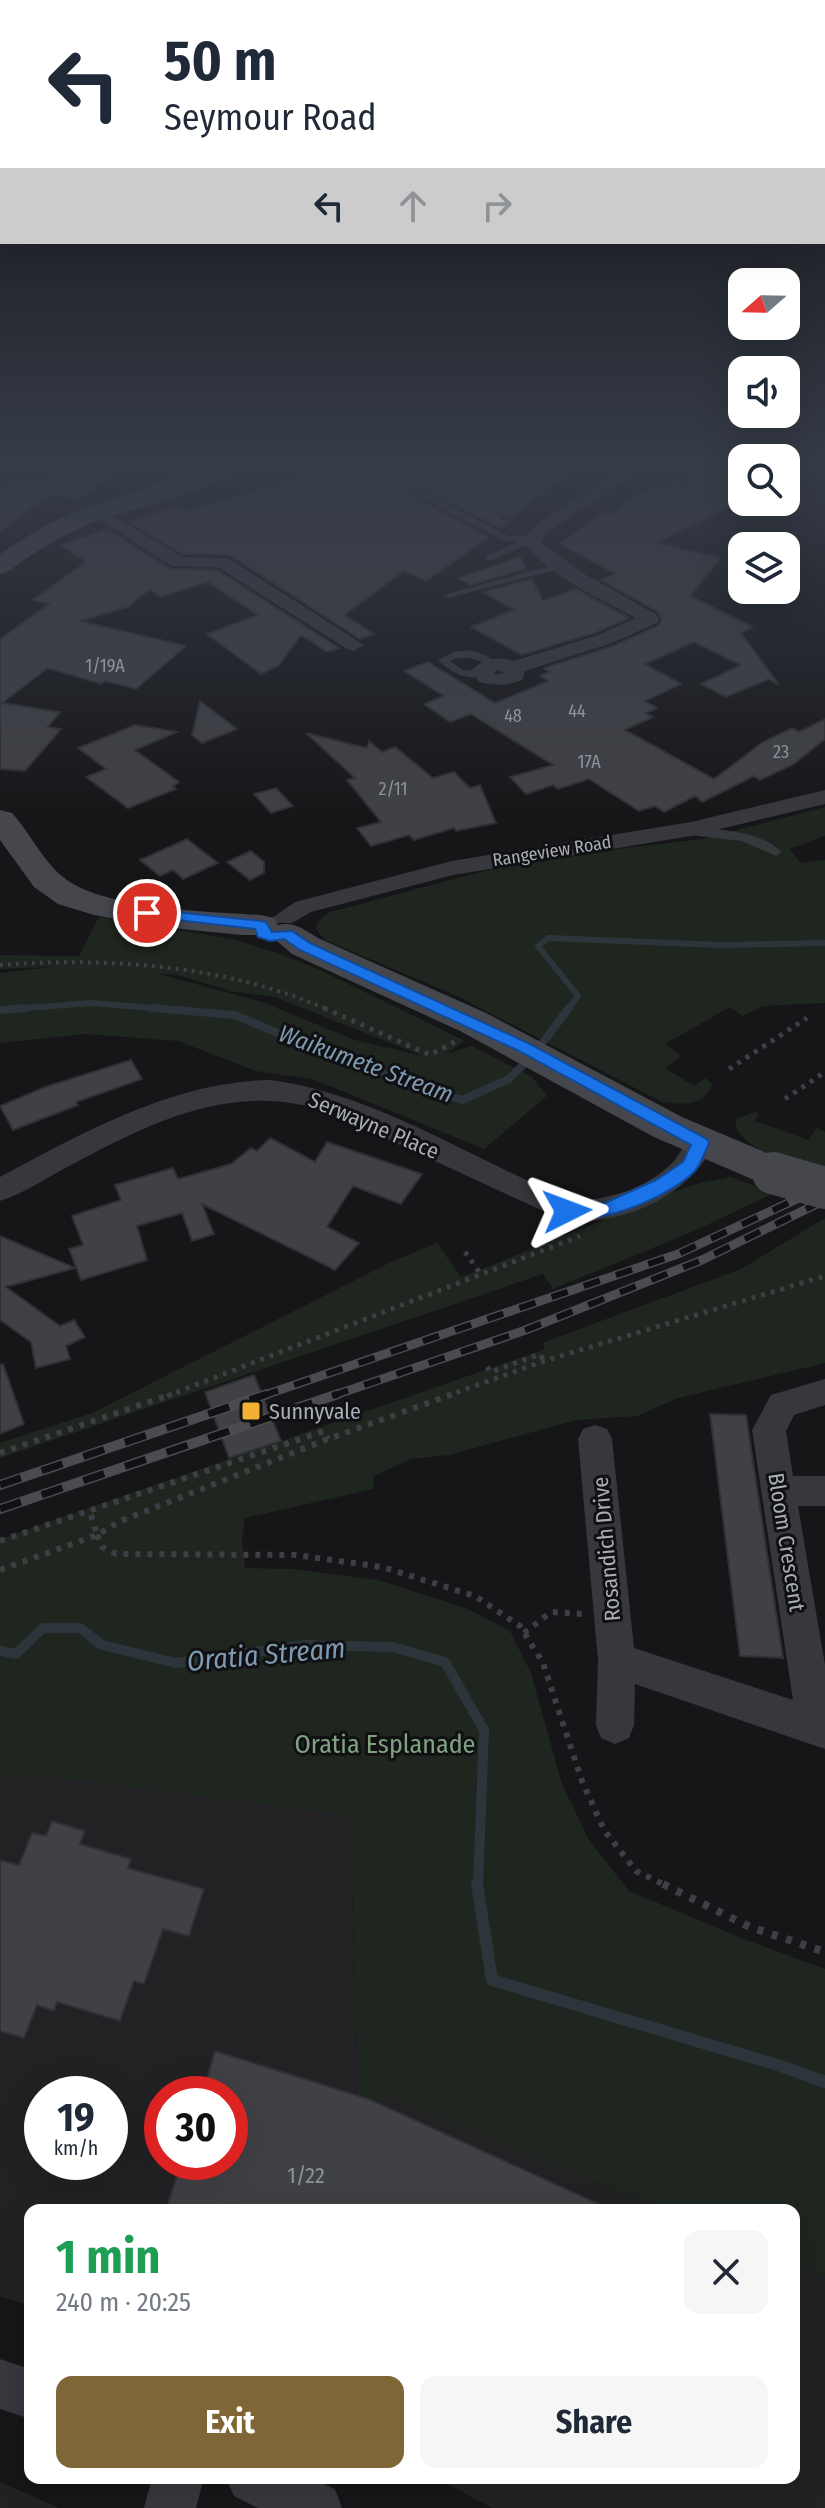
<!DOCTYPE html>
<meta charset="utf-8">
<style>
:root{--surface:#fff;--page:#f6f6f7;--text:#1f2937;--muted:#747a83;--accent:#7e6636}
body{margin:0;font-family:"Fira Sans Condensed",sans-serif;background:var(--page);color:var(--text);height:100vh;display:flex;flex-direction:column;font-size:30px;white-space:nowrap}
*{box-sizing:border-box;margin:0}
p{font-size:26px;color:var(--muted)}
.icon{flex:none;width:44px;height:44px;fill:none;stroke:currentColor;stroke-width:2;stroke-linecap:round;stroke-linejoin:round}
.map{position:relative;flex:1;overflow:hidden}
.panel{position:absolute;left:24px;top:2204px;width:776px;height:280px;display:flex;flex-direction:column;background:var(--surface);border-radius:16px;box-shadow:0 8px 32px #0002}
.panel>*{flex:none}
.hud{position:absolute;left:0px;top:0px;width:826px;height:244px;box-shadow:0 8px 32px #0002;background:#fff;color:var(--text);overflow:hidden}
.needle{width:52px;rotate:250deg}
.tools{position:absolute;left:728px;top:268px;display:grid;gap:16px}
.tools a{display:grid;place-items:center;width:72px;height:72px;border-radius:16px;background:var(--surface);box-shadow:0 8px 32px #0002;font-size:40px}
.speed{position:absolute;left:24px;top:2076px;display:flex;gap:16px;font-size:40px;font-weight:700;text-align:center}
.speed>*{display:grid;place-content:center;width:104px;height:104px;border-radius:50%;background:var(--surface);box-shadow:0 8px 32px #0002;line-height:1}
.speed small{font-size:20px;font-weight:400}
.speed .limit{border:12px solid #d22;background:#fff;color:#111}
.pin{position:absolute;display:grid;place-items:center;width:68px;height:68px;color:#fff;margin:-34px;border:4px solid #fff;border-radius:50%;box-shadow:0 2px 8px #0007}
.me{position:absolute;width:88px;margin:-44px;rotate:87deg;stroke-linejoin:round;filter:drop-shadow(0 0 6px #0008)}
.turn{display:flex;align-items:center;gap:28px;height:168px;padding:0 32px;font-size:36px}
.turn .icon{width:104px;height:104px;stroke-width:2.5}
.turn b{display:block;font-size:56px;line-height:68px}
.lanes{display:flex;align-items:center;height:76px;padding:0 32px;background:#0003;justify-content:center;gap:40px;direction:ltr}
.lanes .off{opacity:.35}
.round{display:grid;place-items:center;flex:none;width:84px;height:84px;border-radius:16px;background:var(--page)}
.overview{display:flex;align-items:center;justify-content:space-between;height:136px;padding:0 32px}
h1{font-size:48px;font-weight:700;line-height:60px;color:#1e9e55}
.action{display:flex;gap:16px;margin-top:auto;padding:16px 32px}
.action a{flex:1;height:92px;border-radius:16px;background:var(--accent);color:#fff;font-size:32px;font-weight:700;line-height:92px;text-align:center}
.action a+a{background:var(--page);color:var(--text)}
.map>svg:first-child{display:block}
.built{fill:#222225;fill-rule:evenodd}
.green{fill:#1e261f;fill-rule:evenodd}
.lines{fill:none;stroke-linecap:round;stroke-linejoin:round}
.stream-far3{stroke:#2c353c;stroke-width:6}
.stream-far2{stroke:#2c353c;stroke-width:8}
.stream-far1{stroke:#2c353c;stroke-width:10}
.stream{stroke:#2c353c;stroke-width:12}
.building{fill:#404145;stroke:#303034;stroke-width:2}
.path-far3{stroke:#3d3f44;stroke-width:4;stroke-dasharray:3 5;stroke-linecap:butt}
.path-far2{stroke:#3d3f44;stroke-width:5;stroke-dasharray:4 6;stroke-linecap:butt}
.path-far1{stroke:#3d3f44;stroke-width:6;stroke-dasharray:5 7;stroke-linecap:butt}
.path{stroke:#3d3f44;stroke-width:8;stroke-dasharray:6 9;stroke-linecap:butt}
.lane{fill:#37383d;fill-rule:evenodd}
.street{fill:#37383d;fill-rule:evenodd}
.secondary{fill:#45474d;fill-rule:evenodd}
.rail-far1-casing{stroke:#4a4c52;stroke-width:9}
.rail-casing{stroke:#4a4c52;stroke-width:10}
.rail-far1{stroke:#111113;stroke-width:6;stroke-dasharray:17;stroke-linecap:butt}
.rail{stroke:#111113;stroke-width:7;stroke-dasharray:22;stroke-linecap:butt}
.secondary-bridge{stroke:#45474d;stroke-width:42}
.route{fill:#1a73e8;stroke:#114b97;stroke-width:2}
.poi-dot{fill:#f2b134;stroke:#111113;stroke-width:3}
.labels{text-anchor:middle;stroke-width:6;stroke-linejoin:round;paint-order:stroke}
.number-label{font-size:18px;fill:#8e929b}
.far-street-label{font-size:18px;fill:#a8adb8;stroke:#111113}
.street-label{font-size:22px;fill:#a8adb8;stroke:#111113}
.poi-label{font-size:22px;fill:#a8adb8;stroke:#111113;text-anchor:start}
.near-number-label{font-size:22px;fill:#8e929b}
.water-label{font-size:24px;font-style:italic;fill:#7f9bb3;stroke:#111113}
.near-park-label{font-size:26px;fill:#7fa381;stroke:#111113}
.near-water-label{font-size:28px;font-style:italic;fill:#7f9bb3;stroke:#111113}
</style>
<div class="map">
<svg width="825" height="2508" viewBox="0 0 825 2508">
<rect width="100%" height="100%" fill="#161618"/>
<path class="built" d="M0,1774L98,1782L350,1816L358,2087L330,2210H30V2306L0,2296ZM42,2094H110V2162H42ZM162,2094H230V2162H162Z
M385,2094L664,2210H358Z
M794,2264L825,2277V2508H492L437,2478H794Z
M0,2482L59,2508H0Z"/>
<path class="green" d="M825,807V836L789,849L801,863L825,860V1003L763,1006L743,1016L730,1007L665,1044L681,1056L665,1068L694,1086L705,1078L712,1084C706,1106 681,1105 662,1102L459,997L325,940L316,929L317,922L330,912L480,872L573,854L703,839Z
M99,917L232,939L278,953L320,970L465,1041L446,1054L472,1046L532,1077L547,1096L484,1149L315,1080L256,1071L178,1041L85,1034L0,1043V973L52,967L0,969V955L79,956ZM159,974H174L231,991L275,997L423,1056L355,1040L262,1002Z
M755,1112L759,1113L755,1121L809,1140L817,1127L825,1132V1170C796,1161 748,1156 735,1125L738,1118Z
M730,1177L774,1193L694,1231L553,1289L543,1274L0,1458V1443L92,1413L391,1262L437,1243L461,1277L692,1185Z
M825,1218V1363L678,1398L637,1416L577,1420L449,1455L411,1459L374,1476L373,1489L245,1518L242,1540L245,1568L293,1569L378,1580L466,1608L510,1631L531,1673L562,1784L589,1840L629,1891L744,1939L825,1969V2277L794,2264V2210H664L385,2094L358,2210H330L358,2087L350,1816L98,1782L0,1774V1539L545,1349L542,1343L741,1269Z"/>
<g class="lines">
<path class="stream-far3" d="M0,1010L91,1003L176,1010
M567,1010L578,996L538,946L548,938L721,945L825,943"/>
<path class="stream-far2" d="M152,1008L235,1015L329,1055L462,1100L509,1079L528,1060
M0,1010L25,1008
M537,1050L569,1008"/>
<path class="stream-far1" d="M0,1651L16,1654L43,1628H80L102,1645L176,1663L305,1645L393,1647L445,1662L484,1730L478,1886"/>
<path class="stream" d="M477,1884L492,1980L781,2066L825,2082"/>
</g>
<path class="building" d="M291,466H559L552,472L565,475L511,518L495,510L501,520L512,521L501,528L419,486L410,487L411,496L489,537L426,581L404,571L344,615L374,634L360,639L230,555L183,554L129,522L176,507L183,511L214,504L308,475Z
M691,467L718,469L720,484L742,475V501L656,543L720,558L690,596L753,627L741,633L779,685L769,679L726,697L701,684L741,665L694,642L645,664L681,684L645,701L657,708L646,713L653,717L625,730L714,779L763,742L792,728L799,732L825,719V739L794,764L760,780L754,776L702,802L695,796L664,812L655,806L639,811L589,779L558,789L553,785L526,794L510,777L553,765L471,714L450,722L424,704L444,696L404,671L428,662L495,703L548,681L540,676L550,672L544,668L613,646L658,626L662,620L658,612L601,580L616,574L560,544L604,512L611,514L655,484L665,486L671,482L692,487Z
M75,470L110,476L79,499L50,494L0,532V491L16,479L46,485L47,472Z
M107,529L170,569L217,570L339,648L327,652L301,635L278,666L261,674L207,634L258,615L208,582L160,597L150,589L128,607L80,621L186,646L136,689L105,681L101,684L48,668L2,703L60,712L48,727L61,729L25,771L0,769V639L49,604L33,600L86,562L61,545Z
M520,557L526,569L470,585L459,578Z
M532,579L543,601L576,589L629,618L597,632L522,655L471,627L514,610L483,592Z
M200,701L237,729L202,743L192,735Z
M135,725L177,732L135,750L179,782L173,786L176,789L128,808L86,777L106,769L78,748Z
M306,733L367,748L369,741L382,752L395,747L433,778L454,772L470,788L480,785L496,823L456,831L454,828L414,840L409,835L371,846L357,828L381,822L347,780L355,778Z
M276,788L293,806L271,813L254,794Z
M187,839L218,863L183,879L173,870L160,876L140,860Z
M251,851L264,862V873L250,880L227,862Z
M131,1060L142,1079L76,1102L78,1105L13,1130L0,1106L45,1087Z
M270,1138L315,1162L327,1142L422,1174L401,1204L353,1186L327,1227L359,1243L335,1270L202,1204L214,1234L192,1241L182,1213L137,1226L147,1260L81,1280L69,1249L83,1245L72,1216L121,1200L115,1185L173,1168L178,1179L231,1164L251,1148L257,1151Z
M0,1236L75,1268L6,1287L60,1326L74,1320L85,1337L66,1346L70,1359L36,1368L31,1342L0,1320Z
M3,1364L24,1424L0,1434V1365Z
M254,1375L281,1441L229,1458L205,1392Z
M710,1414L746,1415L783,1658L740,1656Z
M52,1821L85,1831L80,1844L131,1859L128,1868L204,1889L189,1936L163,1929L144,1984L134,1981L120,2021L57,2002L54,2011L37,2005L24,2038L0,2031V1860L19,1865L32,1833L46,1836Z
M215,2051L369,2099L612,2210H166L181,2162H230V2094H202Z"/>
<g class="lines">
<path class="path-far3" d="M0,965C110,957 226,965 329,1010"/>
<path class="path-far2" d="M324,1008L430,1055L456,1041
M729,1069L807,1018
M785,1099L825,1072
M465,1252L482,1276
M487,1367L491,1372L540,1354L544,1361
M167,1396L580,1236
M447,1396L544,1361L825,1276"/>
<path class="path-far1" d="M0,1453L172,1394
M91,1515L96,1531
M97,1535L102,1547L116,1554L296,1555L382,1567L475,1596L520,1626L543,1663L582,1781L604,1830L636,1871L667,1886
M0,1541L324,1431L328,1439
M0,1570L97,1535L121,1521L328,1439L453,1394
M524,1633L551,1612L583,1614"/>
<path class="path" d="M663,1884L750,1927L825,1952"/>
<path class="lane" d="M412,489H418L509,536L532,535L537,538L527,541V545L492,560H486V556L520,541H504L412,493Z
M560,563L563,564V568L448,598L443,595Z
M469,650L485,655L499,664L494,667C477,661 468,653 450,661L463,670L482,671L487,674C470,683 451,673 438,660L454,652Z
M686,827C718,830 757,829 782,852L776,856L742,841L682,834L680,831Z"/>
<path class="street" d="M628,466H648L549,531L541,542L581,572L657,615L659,619L657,623L612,643L525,671L522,680C506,686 496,686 479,682L472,670C483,658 499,656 514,661L598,635L636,618C598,597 550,577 523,542L537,523ZM497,670L505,673L494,674Z
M97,506L182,557L228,558L364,645L354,651L347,649L218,567L172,566L91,515L89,511Z
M825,790V804L691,836L453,875L311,912L292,923H276L272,918L295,902L452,861L691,822Z
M270,1080C373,1093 475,1160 570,1200C606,1201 643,1190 670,1165C679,1158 684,1141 693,1135C698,1132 705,1134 711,1136L715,1143C687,1198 627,1223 567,1222L331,1113C235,1080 155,1120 71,1165C48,1177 25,1193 0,1201V1177C85,1132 172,1082 270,1080Z
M825,1379V1405L794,1415L786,1431L793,1476H825V1506H798L825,1665V1749L635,1684L634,1725L629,1738L615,1744L601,1738L596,1725L598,1660L578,1439L583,1429L595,1425L607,1429L612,1439L634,1648L793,1700L752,1430L771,1395Z
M0,2359L30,2369V2419L0,2409Z
M152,2478H204L196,2508H144Z
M226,2478H310L335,2489L342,2508H258L234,2496Z"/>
<path class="secondary" d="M208,466H240C223,489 121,511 89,524C60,536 34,552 9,571L0,574V554L44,526L72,513Z
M0,810L12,813C31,834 44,864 67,880C108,909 210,912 261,915L274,918L278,925C294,921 305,930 318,938L486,1013L682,1117L788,1162L794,1173L788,1184L773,1188L654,1137L460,1031L292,954L270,935H241L153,926L94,915L58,904L34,887L0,840Z"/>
<defs>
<path id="rail-far1" d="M262,1396L678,1254L825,1186
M332,1396L523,1331L702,1260L825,1200"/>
<path id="rail" d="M0,1485L267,1394
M0,1509L338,1394"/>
</defs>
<use href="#rail-far1" class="rail-far1-casing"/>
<use href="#rail" class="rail-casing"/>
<use href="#rail-far1" class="rail-far1"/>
<use href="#rail" class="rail"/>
<path class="secondary-bridge" d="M773,1173L825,1188"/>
</g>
<linearGradient id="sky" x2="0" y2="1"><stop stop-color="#0c0c0d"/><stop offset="0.57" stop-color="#363c48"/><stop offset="1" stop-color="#363c48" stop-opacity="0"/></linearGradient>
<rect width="825" height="818" fill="url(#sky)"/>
<path class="route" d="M147,909L261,921L266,922L272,932L292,931L310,943L530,1044L707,1139L709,1143C705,1152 701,1164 695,1171C668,1198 598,1227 561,1216L558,1211L561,1206L605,1203L656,1180L683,1162L691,1145L519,1051L300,950L284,939L270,941L258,937L255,929L142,916V910Z"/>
<rect class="poi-dot" x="241" y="1401" width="20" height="20" rx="4"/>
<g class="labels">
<g class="number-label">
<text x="105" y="672">1/19A</text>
<text x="577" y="717">44</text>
<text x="513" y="722">48</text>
<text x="781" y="758">23</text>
<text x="589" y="768">17A</text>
<text x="393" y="795">2/11</text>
</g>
<g class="far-street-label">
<text transform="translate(552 851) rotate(-9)" y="6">Rangeview Road</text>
</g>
<g class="street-label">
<text transform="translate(374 1125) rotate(23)" y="8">Serwayne Place</text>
<text transform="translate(787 1542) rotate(81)" y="8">Bloom Crescent</text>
<text transform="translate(606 1549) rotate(-95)" y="8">Rosandich Drive</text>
</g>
<g class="poi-label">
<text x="269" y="1419">Sunnyvale</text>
</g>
<g class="near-number-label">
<text x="306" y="2183">1/22</text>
</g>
<g class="water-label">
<text transform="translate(366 1064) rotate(20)" y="8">Waikumete Stream</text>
</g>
<g class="near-park-label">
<text x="385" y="1753">Oratia Esplanade</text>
</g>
<g class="near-water-label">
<text transform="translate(266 1654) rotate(-5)" y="10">Oratia Stream</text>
</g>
</g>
</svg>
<div class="tools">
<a><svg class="needle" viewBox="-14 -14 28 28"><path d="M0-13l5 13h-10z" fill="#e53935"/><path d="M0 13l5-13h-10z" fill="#747a83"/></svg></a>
<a><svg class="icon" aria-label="sound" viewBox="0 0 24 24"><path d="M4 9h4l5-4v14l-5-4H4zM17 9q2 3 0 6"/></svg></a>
<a><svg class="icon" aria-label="search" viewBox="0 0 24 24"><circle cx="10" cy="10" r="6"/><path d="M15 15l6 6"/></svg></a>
<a><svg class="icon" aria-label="layers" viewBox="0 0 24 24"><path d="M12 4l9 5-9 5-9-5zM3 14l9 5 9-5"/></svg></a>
</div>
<div class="speed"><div>19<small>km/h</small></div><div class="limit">30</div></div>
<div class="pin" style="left:147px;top:913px;background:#d93025"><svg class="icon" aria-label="arrive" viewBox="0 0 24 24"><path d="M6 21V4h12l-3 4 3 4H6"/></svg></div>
<svg class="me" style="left:567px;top:1211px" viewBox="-20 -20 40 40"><path d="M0-17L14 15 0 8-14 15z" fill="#1a73e8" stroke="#fff" stroke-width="4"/></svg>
<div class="hud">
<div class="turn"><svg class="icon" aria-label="left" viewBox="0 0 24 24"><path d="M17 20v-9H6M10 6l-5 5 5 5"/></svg><div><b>50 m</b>Seymour Road</div></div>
<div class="lanes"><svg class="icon" aria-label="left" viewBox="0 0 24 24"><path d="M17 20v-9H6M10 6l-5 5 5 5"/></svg><svg class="icon off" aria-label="ahead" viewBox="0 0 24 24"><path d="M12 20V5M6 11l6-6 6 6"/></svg><svg class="icon off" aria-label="right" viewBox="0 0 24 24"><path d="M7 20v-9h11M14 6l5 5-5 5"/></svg></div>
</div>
<section class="panel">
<div class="overview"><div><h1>1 min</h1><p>240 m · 20:25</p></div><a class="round"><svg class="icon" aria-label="close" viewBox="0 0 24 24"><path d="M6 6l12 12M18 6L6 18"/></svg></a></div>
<div class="action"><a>Exit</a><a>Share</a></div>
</section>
</div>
